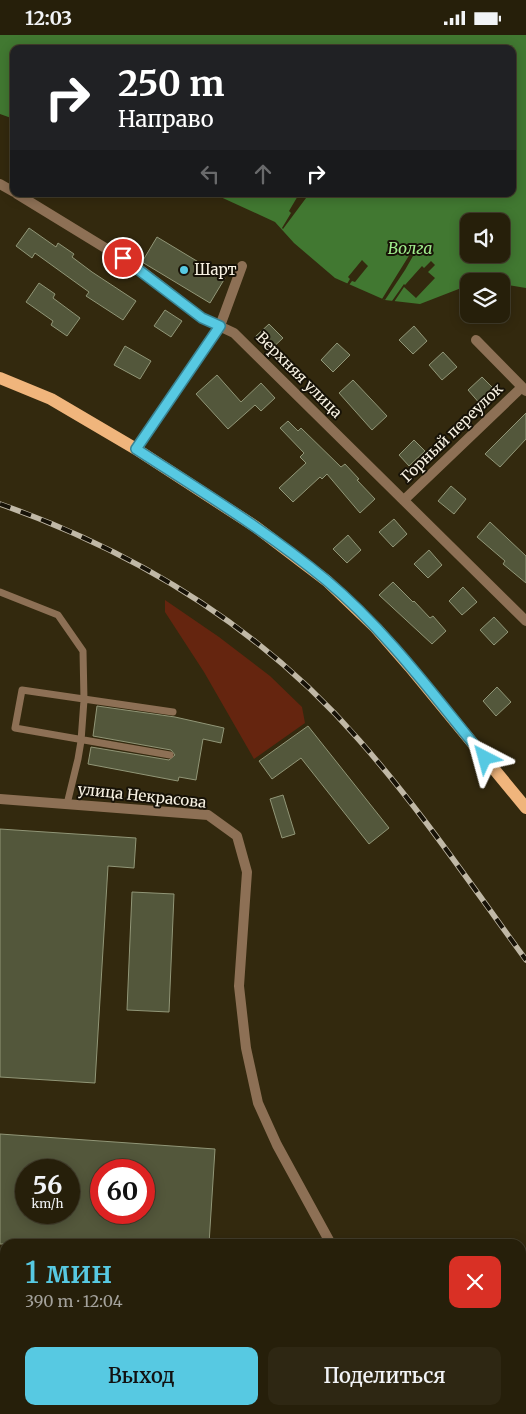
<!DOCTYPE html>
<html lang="ru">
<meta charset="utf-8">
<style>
:root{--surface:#261f0a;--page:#2e2713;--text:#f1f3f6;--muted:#a4a29c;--line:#423d2b;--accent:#57c9e2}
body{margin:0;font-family:Merriweather,serif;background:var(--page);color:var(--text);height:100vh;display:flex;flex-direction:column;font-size:19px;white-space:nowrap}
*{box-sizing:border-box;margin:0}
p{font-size:16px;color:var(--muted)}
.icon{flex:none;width:28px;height:28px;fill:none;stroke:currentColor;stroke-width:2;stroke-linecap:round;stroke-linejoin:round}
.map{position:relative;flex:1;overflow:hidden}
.drawer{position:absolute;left:0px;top:1204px;width:526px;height:176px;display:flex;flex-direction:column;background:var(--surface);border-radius:15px 15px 0 0;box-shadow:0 2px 12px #0003,0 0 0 1px var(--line)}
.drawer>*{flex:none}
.top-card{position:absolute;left:10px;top:10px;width:506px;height:152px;border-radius:10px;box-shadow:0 2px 12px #0003,0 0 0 1px var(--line);background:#202124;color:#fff;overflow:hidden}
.tools{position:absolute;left:460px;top:178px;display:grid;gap:10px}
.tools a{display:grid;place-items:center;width:50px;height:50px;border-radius:10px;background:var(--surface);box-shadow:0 2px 12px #0003,0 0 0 1px var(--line);font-size:25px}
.speed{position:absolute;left:15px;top:1124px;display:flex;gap:10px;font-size:25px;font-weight:700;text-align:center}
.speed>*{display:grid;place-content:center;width:65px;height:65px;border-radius:50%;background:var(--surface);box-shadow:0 2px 12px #0003,0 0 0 1px var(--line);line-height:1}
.speed small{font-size:12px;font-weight:400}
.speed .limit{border:8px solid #d22;background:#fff;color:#111}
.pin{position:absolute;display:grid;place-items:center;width:42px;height:42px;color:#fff;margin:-21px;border:2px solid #fff;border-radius:50%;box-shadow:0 1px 5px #0007}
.me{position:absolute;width:55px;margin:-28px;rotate:321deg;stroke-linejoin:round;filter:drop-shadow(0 0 4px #0008)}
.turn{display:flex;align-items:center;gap:18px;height:105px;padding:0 25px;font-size:22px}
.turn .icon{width:65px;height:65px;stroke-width:2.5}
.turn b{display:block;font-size:35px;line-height:42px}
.lanes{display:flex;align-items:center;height:48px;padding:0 25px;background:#0003;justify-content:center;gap:25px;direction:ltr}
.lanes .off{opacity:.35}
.round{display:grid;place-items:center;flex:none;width:52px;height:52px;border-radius:10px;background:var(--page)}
.overview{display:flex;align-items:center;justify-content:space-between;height:85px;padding:0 25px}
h1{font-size:30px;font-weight:600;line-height:38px;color:var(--accent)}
.action{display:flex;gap:10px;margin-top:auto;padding:10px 25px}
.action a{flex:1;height:58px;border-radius:10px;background:var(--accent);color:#111;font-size:20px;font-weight:600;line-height:58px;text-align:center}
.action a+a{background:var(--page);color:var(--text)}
.status{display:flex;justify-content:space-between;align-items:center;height:35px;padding:0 25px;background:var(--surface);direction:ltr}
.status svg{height:14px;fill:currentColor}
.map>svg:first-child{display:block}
.green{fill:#65250f}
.water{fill:#417831;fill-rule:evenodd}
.pier{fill:#33290e}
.building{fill:#53573b;stroke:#919677;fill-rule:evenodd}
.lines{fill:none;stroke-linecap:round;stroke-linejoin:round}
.service{stroke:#8d7055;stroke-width:7}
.minor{stroke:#8d7055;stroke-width:10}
.tertiary{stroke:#8d7055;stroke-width:10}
.primary{stroke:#f0b57c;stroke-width:12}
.rail-casing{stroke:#c0b8a6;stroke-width:5.5}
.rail{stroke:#171207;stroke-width:4;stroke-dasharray:11;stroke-linecap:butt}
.route-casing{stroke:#398393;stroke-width:12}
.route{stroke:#57c9e2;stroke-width:9}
.poi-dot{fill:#57c9e2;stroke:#171207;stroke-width:2}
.labels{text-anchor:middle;stroke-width:4;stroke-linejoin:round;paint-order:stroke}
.poi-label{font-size:15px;fill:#f9f3e4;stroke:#171207;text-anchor:start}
.street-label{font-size:15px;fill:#f9f3e4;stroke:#171207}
.water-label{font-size:16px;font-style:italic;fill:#a0ec8c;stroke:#171207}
</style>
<div class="status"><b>12:03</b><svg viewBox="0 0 49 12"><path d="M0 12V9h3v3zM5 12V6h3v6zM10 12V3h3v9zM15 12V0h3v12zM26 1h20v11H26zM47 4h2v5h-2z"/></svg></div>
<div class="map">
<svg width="526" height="1379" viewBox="0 0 526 1379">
<rect width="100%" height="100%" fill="#33290e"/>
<path class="green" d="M165,565L219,602L270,641L302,672L305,688L254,724L204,637L165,577Z"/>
<path class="water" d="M0,0H526V253L501,249V246H469V250L420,269L385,265L335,243L294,208L275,187L214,159H512V14H14V84L0,79ZM469,186H501V219H469Z"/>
<path class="pier" d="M299,159H309L283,194L282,193L291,178L289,176Z
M410,219L413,221L405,235L385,265L382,264Z
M362,225L368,231L355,247L352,246L349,250L347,249L350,244L348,242Z
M431,226L435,230L428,237L435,243L416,263L404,252L394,267L392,266L404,249L405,250L422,231L424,233Z"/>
<path class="building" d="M29,193L56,212L58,208L74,219L72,222L92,237L136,266L123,285L86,261L89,257L35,218L32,223L16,211Z
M157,202L225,243L210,268L142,227Z
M39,248L55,259L53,263L80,283L67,301L51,290L53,286L26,267Z
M165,275L182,286L171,302L154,291Z
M269,289L283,303L268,317L255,302Z
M414,291L427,306L413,319L399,305Z
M337,308L350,320L333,337L321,325Z
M125,311L151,326L140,344L114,330Z
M443,317L457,332L442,345L429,330Z
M217,340L241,367L261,348L275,363L261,376L255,370L228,394L196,359Z
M482,342L496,356L481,370L468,355Z
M353,345L387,381L372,395L339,358Z
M526,378V404L500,432L485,419Z
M288,386L298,396L301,393L341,432L345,429L359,444L357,445L375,464L360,478L327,439L322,444L320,442L293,467L279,453L306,428L300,422L304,418L280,393Z
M414,405L425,416L409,431L399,420Z
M451,451L466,464L454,479L438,466Z
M394,484L407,499L393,512L379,497Z
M490,487L526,521V548L503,529L505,526L477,502Z
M348,500L361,515L347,528L333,514Z
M429,515L442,530L428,543L414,529Z
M393,547L413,567L414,566L430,583L433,581L446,596L432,609L379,560Z
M463,552L477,567L462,580L449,566Z
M494,582L508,597L494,610L480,595Z
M497,652L511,667L496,681L483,666Z
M97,671L175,682L224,693L221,708L203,704L196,745L179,742L178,746L88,729L91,712L169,725L175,720L171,715L93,701Z
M308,691L389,793L369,809L301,723L272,744L259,726Z
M283,760L295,799L282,803L270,764Z
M0,794L136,803L134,833L108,831L95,1048L0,1042Z
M132,857L174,859L169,977L127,975Z
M0,1099L215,1114L209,1209H0ZM26,1135H69V1178H26ZM101,1135H144V1178H101Z"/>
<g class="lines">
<path class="service" d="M0,557L58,580L83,616L84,665L81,706L78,724L67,769
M170,720L15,693L22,655L173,677"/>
<path class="minor" d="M0,149L14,157
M17,159L138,233L202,283L234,298L526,586
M476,305L526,356
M136,414L220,291L242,231
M404,465L522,352"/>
<path class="tertiary" d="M0,764L208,780L237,801L247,837L239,951L246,1013L258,1068L277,1110L331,1209
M351,1379V1375"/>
<path class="primary" d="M0,343L51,364L136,414L256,492L327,546L376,593L410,632L526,773"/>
<defs>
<path id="rail" d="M0,469C139,518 262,594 359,705C420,774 472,851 526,925"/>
</defs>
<use href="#rail" class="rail-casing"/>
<use href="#rail" class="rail"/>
</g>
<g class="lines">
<defs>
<path id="route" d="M123,223L202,283L220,291L136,414C201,456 267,496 326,545C387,596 435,662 485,723"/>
</defs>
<use href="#route" class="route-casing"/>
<use href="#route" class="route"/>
</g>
<circle class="poi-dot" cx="184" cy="235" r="5"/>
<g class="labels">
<g class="poi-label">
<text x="194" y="240">Шарт</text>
</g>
<g class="street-label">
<text transform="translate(299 340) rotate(45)" y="5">Верхняя улица</text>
<text transform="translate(452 398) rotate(-44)" y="5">Горный переулок</text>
<text transform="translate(142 761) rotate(6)" y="5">улица Некрасова</text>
</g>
<g class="water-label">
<text x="410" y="219">Волга</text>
</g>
</g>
</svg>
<div class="tools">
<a><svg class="icon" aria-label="sound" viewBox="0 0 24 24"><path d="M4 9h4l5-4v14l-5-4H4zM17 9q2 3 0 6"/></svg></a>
<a><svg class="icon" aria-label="layers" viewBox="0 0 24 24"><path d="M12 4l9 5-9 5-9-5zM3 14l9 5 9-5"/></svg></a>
</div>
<div class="speed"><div>56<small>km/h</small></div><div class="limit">60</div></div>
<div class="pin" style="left:123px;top:223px;background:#d93025"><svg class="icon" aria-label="arrive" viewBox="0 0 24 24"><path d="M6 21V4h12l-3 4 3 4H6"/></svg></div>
<svg class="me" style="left:485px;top:723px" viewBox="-20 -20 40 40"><path d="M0-17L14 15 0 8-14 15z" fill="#57c9e2" stroke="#fff" stroke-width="4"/></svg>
<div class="top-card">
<div class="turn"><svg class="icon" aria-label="right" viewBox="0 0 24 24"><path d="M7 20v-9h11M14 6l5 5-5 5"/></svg><div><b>250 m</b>Направо</div></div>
<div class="lanes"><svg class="icon off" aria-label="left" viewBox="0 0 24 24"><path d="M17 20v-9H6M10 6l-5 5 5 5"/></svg><svg class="icon off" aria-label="ahead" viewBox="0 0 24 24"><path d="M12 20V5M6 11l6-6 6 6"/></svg><svg class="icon" aria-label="right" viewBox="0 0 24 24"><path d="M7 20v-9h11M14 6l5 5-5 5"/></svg></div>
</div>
<section class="drawer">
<div class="overview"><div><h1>1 мин</h1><p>390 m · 12:04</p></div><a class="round" style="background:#d93025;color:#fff"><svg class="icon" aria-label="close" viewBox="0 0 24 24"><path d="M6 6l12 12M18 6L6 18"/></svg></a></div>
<div class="action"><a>Выход</a><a>Поделиться</a></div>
</section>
</div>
